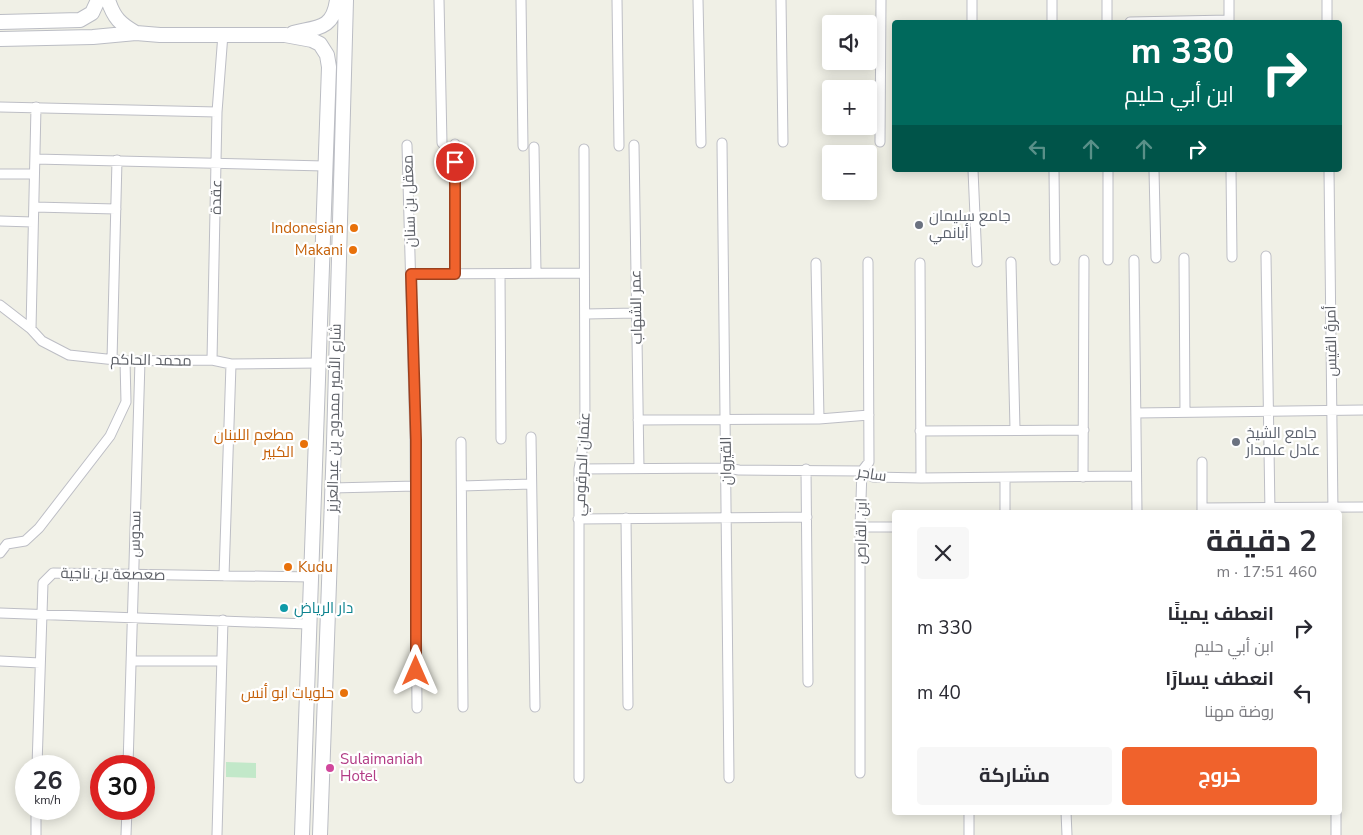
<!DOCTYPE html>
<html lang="ar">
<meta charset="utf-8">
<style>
:root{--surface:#fff;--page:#f7f7f7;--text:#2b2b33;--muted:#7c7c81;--accent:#f0622c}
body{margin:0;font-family:"Nunito Sans",Cairo,sans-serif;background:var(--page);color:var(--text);direction:rtl;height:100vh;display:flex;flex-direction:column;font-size:19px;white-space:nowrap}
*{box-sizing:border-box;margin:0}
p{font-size:16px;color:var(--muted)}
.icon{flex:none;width:28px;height:28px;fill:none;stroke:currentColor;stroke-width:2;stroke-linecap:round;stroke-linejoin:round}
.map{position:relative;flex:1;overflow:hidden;direction:ltr}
.details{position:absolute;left:892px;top:510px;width:450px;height:305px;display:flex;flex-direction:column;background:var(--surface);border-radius:5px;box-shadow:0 2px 12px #0003;direction:rtl}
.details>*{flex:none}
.guide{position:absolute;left:892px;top:20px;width:450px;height:152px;border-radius:5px;box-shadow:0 2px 12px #0003;direction:rtl;background:#00695c;color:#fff;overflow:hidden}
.fabs{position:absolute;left:822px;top:15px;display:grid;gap:10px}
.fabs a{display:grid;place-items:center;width:55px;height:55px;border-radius:5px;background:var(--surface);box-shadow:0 2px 12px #0003;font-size:25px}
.speed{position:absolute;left:15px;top:755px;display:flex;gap:10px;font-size:25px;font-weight:700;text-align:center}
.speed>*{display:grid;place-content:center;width:65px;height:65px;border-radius:50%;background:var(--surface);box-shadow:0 2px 12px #0003;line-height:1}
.speed small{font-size:12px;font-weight:400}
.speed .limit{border:8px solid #d22;background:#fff;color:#111}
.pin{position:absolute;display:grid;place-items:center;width:42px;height:42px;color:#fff;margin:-21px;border:2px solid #fff;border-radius:50%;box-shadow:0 1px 5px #0007}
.me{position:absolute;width:55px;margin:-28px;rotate:0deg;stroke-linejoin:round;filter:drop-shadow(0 0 4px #0008)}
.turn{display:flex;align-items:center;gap:18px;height:105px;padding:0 25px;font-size:22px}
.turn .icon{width:65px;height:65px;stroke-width:2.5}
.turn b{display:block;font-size:35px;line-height:42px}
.lanes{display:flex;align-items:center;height:48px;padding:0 25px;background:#0003;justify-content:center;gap:25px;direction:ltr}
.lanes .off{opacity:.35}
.round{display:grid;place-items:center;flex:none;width:52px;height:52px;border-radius:5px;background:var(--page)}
.summary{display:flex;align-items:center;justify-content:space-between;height:85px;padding:0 25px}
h1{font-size:30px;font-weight:700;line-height:38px}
.primary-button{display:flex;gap:10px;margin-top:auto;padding:10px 25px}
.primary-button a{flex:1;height:58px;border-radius:5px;background:var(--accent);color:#fff;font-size:20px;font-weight:700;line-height:58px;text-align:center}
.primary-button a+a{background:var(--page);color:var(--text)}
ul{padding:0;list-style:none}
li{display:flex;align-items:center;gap:15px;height:65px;padding:0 25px}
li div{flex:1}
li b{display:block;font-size:19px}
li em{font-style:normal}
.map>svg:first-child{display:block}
.green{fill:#c2e8c9}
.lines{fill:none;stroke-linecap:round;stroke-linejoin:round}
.street-casing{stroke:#bdbec5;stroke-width:11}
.secondary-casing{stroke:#bbbdc4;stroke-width:16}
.street{stroke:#fff;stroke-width:9}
.secondary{stroke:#fff;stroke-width:14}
.route-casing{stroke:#9c401d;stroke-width:12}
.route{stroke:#f0622c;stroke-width:9}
.worship-dot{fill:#6b7280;stroke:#fff;stroke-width:2}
.food-dot{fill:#e8710a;stroke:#fff;stroke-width:2}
.culture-dot{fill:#0f9aa8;stroke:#fff;stroke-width:2}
.hotel-dot{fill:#d1479c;stroke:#fff;stroke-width:2}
.labels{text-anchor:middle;stroke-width:4.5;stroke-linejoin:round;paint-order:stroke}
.street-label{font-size:15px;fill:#5d6067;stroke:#fff}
.worship-label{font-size:15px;fill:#5b616d;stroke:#fff;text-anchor:start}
.food-label{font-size:15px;fill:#c56008;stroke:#fff;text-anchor:end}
.culture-label{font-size:15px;fill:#0d838f;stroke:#fff;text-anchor:start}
.hotel-label{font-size:15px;fill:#b23c85;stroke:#fff;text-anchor:start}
</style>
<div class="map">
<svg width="1363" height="835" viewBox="0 0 1363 835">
<rect width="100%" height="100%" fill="#f0f0e6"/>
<path class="green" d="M226,762L256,763V778L226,777Z"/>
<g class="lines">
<defs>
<path id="street" d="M439,0L442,143
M521,0L523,146
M617,0L619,146
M698,0L701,143
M781,0L783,142
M972,0V22
M1052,0V22
M1229,0V22
M1327,0V22
M1107,22V0
M1130,22L1229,20
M0,107L217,112
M880,142L881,0
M722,143L729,778
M407,145L415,440L417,708
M634,145L639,468
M534,147L536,273
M35,159L324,166
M973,170L977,262
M1054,170L1055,260
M1108,170V260
M1154,170L1156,258
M1231,170L1232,257
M1329,170L1333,512
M0,174H34
M34,207L116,209
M0,221L33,222
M1266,256L1270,512
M1184,258L1185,412
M1134,260L1137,512
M1011,262L1015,429
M816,263L819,419
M920,263L921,478
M411,274L584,273
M455,274V144
M500,275L501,439
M0,305L31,329L42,341L69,355L125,361L212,360L231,364L319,363
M586,314L636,313
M31,329L36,107
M112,360L117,160
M212,360L217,112L223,34
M1136,413L1363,410
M638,420L819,419L869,415
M920,431L1084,430
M531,437L535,707
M461,442L463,707
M579,469L727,468L739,470L862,471L873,477L921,478L1136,476
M806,469L808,682
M1083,477L1084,260
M1005,479V512
M462,486L530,484
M332,488L416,486
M1202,508L1363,507
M1202,512V462
M626,518L628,705
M578,519L807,517
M860,527H895
M0,553L7,544L25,541L39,528L110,436L126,402L125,361
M224,576L231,364
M0,613L308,624
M0,661L40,663
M131,661H221
M37,766L43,583L53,573L311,577
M128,766L140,361
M860,773V527L862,471L869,462L868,262
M579,778V469L585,434L584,149
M1066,812L1067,835
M1336,812V835
M36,835V809
M126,835L127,809
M217,835L223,620
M969,835V812"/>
<path id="secondary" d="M108,0C114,18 120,24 136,33
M0,22L80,20L92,13L98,0
M293,33C317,27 333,30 337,0
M0,39L93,37L136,33L160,35H285L312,40L320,44L327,55L329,67L302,835
M320,835L334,443L346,0"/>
</defs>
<use href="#street" class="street-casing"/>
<use href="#secondary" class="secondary-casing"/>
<use href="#street" class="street"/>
<use href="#secondary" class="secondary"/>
</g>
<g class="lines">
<defs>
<path id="route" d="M416,671V440L411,274H455V162"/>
</defs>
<use href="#route" class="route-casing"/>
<use href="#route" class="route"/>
</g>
<g class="worship-dot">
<circle cx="919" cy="225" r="5"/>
<circle cx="1236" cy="442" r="5"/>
</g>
<g class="food-dot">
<circle cx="354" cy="228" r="5"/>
<circle cx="353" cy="250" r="5"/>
<circle cx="304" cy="444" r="5"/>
<circle cx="288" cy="567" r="5"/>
<circle cx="344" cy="693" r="5"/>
</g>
<circle class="culture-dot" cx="284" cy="608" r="5"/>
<circle class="hotel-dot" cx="330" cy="768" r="5"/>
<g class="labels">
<g class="street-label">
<text transform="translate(216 197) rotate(-89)" y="5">عقدة</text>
<text transform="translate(409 201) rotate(-92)" y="5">معقل بن سنان</text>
<text transform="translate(636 307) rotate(-91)" y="5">عمر الشهاب</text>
<text transform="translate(1331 341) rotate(-91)" y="5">أمرؤ القيس</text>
<text transform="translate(151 360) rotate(1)" y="5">محمد الحاكم</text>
<text transform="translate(334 418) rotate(-89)" y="5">شارع الأمير ممدوح بن عبدالعزيز</text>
<text transform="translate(726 461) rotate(-91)" y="5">القيروان</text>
<text transform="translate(582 464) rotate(-87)" y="5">عثمان الحرقومي</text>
<text transform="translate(872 474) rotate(9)" y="5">ساجر</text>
<text transform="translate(861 531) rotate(-89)" y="5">ابن القارص</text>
<text transform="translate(135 534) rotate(-89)" y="5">سدوس</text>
<text transform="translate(113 574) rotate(1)" y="5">صعصعة بن ناجية</text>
</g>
<g class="worship-label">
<text x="929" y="221">جامع سليمان<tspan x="929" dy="17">أبانمي</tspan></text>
<text x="1246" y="438">جامع الشيخ<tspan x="1246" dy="17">عادل علمدار</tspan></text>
</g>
<g class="food-label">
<text x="344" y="233">Indonesian</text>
<text x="343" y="255">Makani</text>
<text x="294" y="440">مطعم اللبنان<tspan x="294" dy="17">الكبير</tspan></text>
<text x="298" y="572" text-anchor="start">Kudu</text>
<text x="334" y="698">حلويات ابو أنس</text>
</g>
<g class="culture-label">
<text x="294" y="613">دار الرياض</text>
</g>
<g class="hotel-label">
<text x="340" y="764">Sulaimaniah<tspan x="340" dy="17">Hotel</tspan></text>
</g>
</g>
</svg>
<div class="fabs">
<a><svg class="icon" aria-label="sound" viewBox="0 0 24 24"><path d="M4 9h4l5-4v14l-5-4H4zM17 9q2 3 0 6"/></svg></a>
<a>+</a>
<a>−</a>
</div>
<div class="speed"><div>26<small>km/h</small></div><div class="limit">30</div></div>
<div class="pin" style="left:455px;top:162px;background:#d93025"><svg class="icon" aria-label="arrive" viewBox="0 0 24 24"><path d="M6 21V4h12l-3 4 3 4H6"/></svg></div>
<svg class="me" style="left:416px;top:671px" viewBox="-20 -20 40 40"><path d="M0-17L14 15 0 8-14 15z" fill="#f0622c" stroke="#fff" stroke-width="4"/></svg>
<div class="guide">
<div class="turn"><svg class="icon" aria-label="right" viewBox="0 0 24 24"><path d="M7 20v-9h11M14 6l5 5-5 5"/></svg><div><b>330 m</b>ابن أبي حليم</div></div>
<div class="lanes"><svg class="icon off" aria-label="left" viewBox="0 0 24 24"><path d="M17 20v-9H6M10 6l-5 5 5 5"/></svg><svg class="icon off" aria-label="ahead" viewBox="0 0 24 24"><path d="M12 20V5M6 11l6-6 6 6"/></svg><svg class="icon off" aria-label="ahead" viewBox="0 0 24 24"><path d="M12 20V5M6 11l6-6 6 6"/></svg><svg class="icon" aria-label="right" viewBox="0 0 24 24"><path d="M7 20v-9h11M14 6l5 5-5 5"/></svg></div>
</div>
<section class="details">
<div class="summary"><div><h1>2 دقيقة</h1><p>460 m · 17:51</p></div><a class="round"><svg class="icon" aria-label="close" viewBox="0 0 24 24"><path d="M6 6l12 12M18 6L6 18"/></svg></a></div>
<ul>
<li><svg class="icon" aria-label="right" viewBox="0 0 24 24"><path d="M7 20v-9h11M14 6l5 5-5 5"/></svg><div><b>انعطف يمينًا</b><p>ابن أبي حليم</p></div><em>330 m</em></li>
<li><svg class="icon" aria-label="left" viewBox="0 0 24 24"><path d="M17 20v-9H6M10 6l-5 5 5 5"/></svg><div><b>انعطف يسارًا</b><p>روضة مهنا</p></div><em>40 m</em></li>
</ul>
<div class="primary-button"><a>خروج</a><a>مشاركة</a></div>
</section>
</div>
